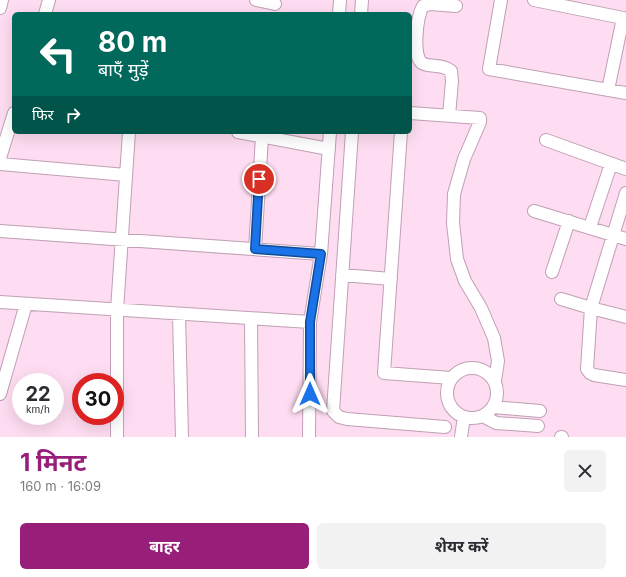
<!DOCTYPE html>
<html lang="hi">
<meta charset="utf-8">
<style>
:root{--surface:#fff;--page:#f2f2f3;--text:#2b2b33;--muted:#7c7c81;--accent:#971f7a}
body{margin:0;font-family:Inter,"Noto Sans Devanagari",sans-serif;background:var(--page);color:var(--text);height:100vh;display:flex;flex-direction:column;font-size:15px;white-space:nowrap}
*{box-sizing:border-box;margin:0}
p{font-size:13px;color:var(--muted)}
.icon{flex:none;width:22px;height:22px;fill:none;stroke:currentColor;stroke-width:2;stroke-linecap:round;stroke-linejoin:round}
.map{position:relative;height:437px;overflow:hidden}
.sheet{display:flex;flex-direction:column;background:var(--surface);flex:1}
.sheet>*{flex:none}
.hud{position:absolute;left:12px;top:12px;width:400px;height:122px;border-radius:6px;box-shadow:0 4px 16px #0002;background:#00695c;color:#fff;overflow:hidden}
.speed{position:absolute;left:12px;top:373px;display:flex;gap:8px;font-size:20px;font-weight:700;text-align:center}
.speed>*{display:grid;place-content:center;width:52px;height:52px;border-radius:50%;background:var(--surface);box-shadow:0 4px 16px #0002;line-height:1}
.speed small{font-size:10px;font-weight:400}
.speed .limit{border:6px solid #d22;background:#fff;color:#111}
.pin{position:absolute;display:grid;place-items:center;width:34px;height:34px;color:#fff;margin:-17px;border:2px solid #fff;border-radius:50%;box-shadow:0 1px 4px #0007}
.me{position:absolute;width:44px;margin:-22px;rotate:0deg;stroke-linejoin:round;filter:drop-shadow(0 0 3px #0008)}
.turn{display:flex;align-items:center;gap:14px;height:84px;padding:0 20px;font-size:18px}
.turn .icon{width:52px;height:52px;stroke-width:2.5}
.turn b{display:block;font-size:28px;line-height:34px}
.then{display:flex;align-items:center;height:38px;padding:0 20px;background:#0003;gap:8px;font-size:15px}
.round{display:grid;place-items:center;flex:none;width:42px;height:42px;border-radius:6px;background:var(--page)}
.summary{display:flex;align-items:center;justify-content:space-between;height:68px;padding:0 20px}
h1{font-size:24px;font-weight:700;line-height:30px;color:var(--accent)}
.action{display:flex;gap:8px;margin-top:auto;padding:8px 20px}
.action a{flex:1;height:46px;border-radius:6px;background:var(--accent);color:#fff;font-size:16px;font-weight:700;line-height:46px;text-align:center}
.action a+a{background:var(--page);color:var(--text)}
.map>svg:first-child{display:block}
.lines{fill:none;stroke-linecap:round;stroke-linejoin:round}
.minor-casing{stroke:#bfa0b4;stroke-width:14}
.minor{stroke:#fff;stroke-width:12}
.route-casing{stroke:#114b97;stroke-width:10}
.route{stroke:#1a73e8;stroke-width:7}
</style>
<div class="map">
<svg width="626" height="437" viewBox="0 0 626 437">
<rect width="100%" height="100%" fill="#fedcf1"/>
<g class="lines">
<defs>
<path id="minor" d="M256,0L275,4
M501,0L489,69L626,93
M534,0L623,18
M0,8L2,0
M45,14L49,0
M339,14L340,0
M361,14L362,0
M608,90L623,18L626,19
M410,113L480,118V122L464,159L454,194L453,223L457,259L465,281L481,308L494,338L498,361L495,381
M449,116L452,81L451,71C441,63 430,68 422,63C412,56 417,16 423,6L430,4L456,6
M238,132L329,149
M352,132L333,411L339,417L347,419L445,427
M401,132L384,373L451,378
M546,140L626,169
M0,158L14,113
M0,164L126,175
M626,193L591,308L626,317
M534,211L626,239
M590,227L611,164
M0,231L321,254
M255,249L262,137
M552,272L569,221
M342,275L391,279
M561,299L591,308L587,369L590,373L594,375L626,380
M0,302L310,322
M179,314L182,437
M251,319L252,437
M447 393a25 25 0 1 1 50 0a25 25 0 1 1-50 0Z
M0,394L26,304
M493,407L540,411
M483,416L496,423L538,426
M117,437V310L129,132
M309,437L310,322L321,254L330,132
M461,437L464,417
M561,437H562"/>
</defs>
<use href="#minor" class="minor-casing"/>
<use href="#minor" class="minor"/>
</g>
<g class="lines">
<defs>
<path id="route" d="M259,179L255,249L321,254L310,322V394"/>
</defs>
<use href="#route" class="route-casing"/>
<use href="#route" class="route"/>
</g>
</svg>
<div class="speed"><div>22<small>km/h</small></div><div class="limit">30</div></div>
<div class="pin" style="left:259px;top:179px;background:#d93025"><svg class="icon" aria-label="arrive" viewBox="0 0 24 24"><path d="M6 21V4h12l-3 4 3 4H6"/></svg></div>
<svg class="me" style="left:310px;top:394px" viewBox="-20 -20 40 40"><path d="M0-17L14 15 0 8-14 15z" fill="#1a73e8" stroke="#fff" stroke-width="4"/></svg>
<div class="hud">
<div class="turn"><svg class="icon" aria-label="left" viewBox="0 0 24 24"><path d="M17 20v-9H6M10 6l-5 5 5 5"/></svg><div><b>80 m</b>बाएँ मुड़ें</div></div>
<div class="then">फिर<svg class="icon" aria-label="right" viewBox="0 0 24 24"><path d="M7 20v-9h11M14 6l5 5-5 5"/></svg></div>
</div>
</div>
<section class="sheet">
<div class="summary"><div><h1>1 मिनट</h1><p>160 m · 16:09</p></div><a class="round"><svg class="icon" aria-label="close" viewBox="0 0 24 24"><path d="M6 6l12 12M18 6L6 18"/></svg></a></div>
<div class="action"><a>बाहर</a><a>शेयर करें</a></div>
</section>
